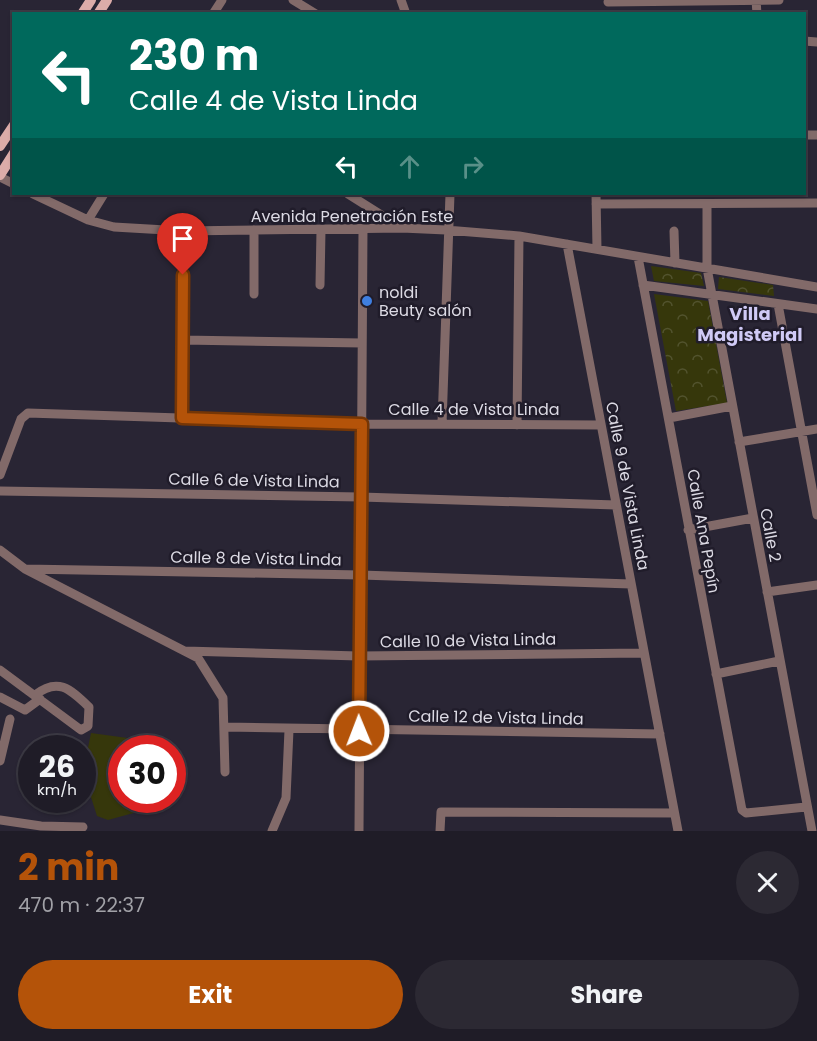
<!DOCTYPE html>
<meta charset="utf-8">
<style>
:root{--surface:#1f1c27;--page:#2c2933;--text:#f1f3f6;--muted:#a1a1a7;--line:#3c3a44;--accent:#b45309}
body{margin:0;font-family:Poppins,sans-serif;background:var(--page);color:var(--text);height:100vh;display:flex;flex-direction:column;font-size:22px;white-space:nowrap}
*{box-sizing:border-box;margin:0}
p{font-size:20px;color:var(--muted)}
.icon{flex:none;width:33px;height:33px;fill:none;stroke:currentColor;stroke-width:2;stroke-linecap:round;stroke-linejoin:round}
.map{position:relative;height:831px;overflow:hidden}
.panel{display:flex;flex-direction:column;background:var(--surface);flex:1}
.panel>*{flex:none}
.top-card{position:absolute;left:12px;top:12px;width:794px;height:183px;border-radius:0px;box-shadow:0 2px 4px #0004,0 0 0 2px var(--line);background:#00695c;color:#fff;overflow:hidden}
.speed{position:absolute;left:18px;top:735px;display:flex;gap:12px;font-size:30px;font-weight:700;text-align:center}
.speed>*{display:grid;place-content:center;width:78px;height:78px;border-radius:50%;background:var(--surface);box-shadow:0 2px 4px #0004,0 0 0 2px var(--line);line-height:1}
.speed small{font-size:15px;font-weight:400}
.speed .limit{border:9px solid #d22;background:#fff;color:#111}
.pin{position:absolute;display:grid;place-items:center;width:51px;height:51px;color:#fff;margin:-62px -26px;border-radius:50% 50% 50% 0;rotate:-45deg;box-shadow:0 0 6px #0007}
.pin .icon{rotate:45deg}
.me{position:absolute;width:66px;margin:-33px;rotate:359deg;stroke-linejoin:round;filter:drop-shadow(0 0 4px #0008)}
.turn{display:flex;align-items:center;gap:21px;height:126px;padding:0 18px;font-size:27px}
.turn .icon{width:78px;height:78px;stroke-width:2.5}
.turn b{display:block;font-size:42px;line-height:51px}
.lanes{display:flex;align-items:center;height:57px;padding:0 18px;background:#0003;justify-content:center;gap:30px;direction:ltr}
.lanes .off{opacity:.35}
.round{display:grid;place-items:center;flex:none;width:63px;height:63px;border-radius:32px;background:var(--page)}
.summary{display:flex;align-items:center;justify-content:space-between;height:102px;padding:0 18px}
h1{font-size:36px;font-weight:700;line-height:45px;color:var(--accent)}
.cta{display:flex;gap:12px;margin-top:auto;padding:12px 18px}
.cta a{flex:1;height:69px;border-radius:36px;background:var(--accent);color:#fff;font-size:24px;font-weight:700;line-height:69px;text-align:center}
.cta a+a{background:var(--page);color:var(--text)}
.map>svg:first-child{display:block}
.park{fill:url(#park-crowns)}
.garden{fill:#36370b}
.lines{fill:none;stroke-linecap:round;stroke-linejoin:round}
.minor{stroke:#826a69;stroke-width:9}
.major{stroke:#dcaca9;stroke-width:10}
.route-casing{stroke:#753606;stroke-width:15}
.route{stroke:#b45309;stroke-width:10}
.shop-dot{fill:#3f7fe0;stroke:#201c2a;stroke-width:2}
.labels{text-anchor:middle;stroke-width:5;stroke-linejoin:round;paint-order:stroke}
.street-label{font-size:16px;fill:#dcdae4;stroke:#201c2a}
.poi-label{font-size:16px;fill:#dcdae4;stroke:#201c2a;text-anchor:start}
.neighbourhood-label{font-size:18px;font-weight:bold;fill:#d0caf6;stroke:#201c2a}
</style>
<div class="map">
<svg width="817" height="831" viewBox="0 0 817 831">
<defs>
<pattern id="park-crowns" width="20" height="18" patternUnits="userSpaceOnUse" patternTransform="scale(1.5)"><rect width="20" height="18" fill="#36370b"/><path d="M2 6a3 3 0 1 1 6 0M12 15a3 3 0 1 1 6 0" fill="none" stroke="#52532e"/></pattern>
</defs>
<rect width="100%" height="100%" fill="#292534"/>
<path class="park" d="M651,266L701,273L704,286L654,281Z
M719,277L773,285L774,296L718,289Z
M654,294L708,301L727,403L676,411Z"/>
<path class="garden" d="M91,733L135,739L150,748H122V800H154L148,809L108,820L97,816L83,772Z"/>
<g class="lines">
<path class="minor" d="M293,0L316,14
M401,0L406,14
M756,0L757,14
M608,2L779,0
M213,14L222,0
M804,41L817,42
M804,135H817
M0,177L14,184
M33,194L88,220L114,227L183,231L402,228L446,230L519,236L817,287
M348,194L402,228
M596,194L597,249
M596,204L817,203
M707,205V268L812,831
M88,220L104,194
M674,231L675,263
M567,244L678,831
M638,257L742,810L746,813L806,807
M320,285L321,230
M643,285L817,309
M254,294V230
M778,304L817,515
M183,340L362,343
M182,418L183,231
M669,418L732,406
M442,424L450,194
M517,425L519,236
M739,442L817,429
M0,475L21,419L28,413L362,424L601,425
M0,491L361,497L616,505
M688,530L753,518
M0,550L25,569L198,658L223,698L225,772
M25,569L361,575L631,584
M767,592L817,585
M185,651L358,656L643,653
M0,670L81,730L88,726L89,707C70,689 58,677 35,695
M716,674L779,661
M0,697L25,710L40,699
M224,727L660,734
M0,761L10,719
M0,820L41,826L83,827
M272,831L286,798L289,730
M359,831L363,229
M440,831L441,812L674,813"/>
<path class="major" d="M82,14L91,0
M98,14L107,0
M0,146L14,125
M0,175L14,153"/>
</g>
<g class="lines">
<defs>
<path id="route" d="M183,275L182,418L362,424L359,731"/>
</defs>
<use href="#route" class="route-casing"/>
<use href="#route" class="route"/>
</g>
<circle class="shop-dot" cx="367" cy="301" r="6"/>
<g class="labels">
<g class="street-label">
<text x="352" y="222">Avenida Penetración Este</text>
<text x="474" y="415">Calle 4 de Vista Linda</text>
<text transform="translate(254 480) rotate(1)" y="6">Calle 6 de Vista Linda</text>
<text transform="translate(628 486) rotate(79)" y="6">Calle 9 de Vista Linda</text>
<text transform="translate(704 531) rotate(80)" y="6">Calle Ana Pepín</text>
<text transform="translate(771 535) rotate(79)" y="6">Calle 2</text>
<text transform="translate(256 558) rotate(1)" y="6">Calle 8 de Vista Linda</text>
<text transform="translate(468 640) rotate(-1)" y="6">Calle 10 de Vista Linda</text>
<text transform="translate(496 717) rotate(1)" y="6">Calle 12 de Vista Linda</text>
</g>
<g class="poi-label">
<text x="379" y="298">noldi<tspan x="379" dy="18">Beuty salón</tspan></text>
</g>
<g class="neighbourhood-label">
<text x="750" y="320">Villa<tspan x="750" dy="21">Magisterial</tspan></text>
</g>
</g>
</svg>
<div class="speed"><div>26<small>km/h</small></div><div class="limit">30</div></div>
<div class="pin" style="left:183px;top:275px;background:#d93025"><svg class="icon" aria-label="arrive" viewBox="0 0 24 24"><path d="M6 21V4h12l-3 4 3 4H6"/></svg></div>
<svg class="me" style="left:359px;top:731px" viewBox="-20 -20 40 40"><circle r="17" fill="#b45309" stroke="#fff" stroke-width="3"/><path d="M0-11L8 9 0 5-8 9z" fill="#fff"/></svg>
<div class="top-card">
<div class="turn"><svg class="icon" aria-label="left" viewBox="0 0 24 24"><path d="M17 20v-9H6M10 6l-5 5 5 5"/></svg><div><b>230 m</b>Calle 4 de Vista Linda</div></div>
<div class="lanes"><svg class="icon" aria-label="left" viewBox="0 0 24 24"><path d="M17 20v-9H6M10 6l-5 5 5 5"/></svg><svg class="icon off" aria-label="ahead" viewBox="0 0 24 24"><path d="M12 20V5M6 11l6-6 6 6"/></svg><svg class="icon off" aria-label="right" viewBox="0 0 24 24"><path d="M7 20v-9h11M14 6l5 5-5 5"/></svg></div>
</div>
</div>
<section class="panel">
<div class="summary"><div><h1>2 min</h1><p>470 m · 22:37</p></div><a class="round"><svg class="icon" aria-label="close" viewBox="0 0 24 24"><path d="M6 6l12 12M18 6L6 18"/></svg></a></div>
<div class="cta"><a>Exit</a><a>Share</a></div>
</section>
